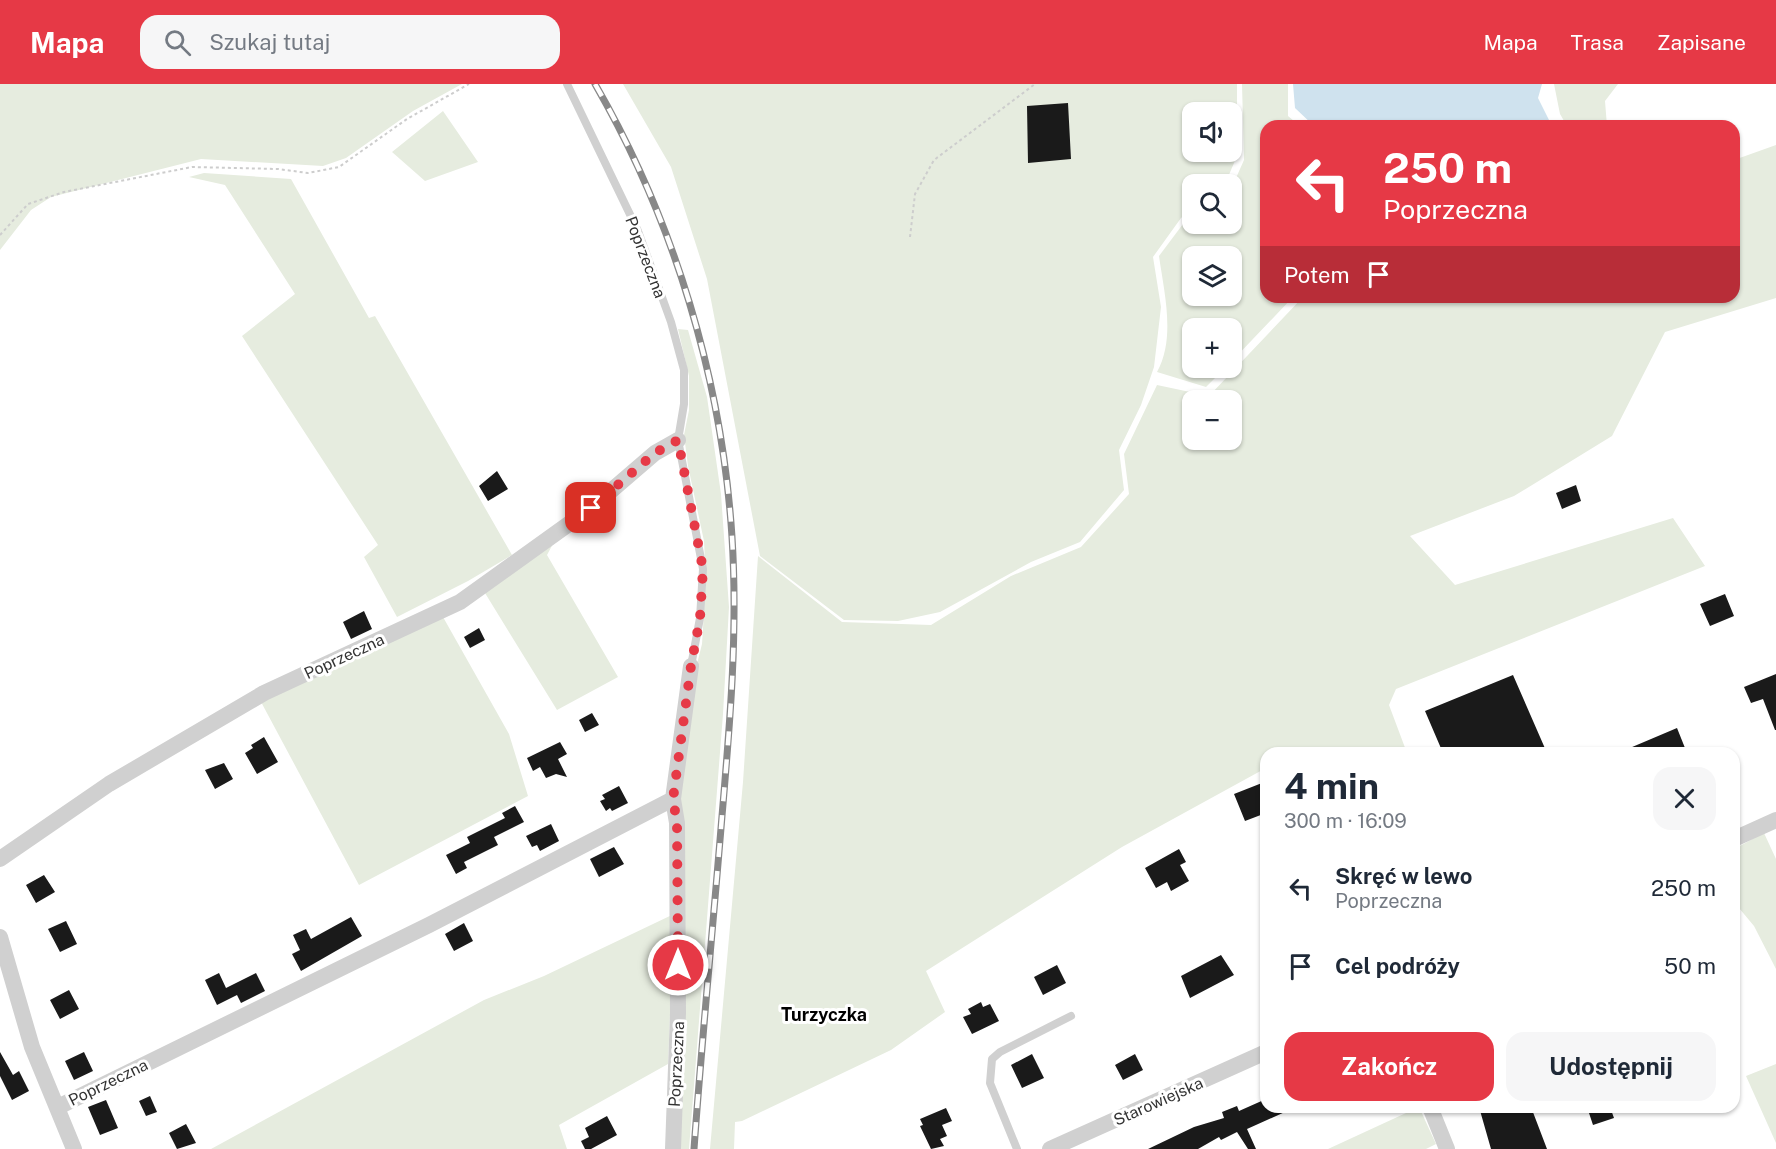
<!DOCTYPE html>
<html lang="pl">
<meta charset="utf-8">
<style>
:root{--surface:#fff;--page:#f6f6f7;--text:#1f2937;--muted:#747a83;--accent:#e63946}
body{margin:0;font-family:"Public Sans",sans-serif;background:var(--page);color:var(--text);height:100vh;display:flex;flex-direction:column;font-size:22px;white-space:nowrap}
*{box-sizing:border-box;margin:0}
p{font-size:20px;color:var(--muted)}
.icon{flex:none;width:33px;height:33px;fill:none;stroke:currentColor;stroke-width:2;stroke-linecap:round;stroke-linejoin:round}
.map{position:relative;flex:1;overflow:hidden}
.panel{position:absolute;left:1260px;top:663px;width:480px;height:366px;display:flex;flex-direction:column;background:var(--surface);border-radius:18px;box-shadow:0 2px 4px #0004}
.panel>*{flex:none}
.guide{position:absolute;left:1260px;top:36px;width:480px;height:183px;border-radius:18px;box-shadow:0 2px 4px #0004;background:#e63946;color:#fff;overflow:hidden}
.fabs{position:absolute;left:1182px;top:18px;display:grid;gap:12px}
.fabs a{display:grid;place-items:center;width:60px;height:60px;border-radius:12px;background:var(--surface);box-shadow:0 2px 4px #0004;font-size:30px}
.pin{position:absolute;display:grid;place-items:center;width:51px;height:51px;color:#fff;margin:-26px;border-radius:12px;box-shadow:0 3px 9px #0006}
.me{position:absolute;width:66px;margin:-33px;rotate:0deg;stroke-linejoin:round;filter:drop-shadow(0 0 4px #0008)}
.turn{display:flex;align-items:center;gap:21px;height:126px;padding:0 24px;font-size:27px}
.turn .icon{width:78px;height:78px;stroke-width:2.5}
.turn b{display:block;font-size:42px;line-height:51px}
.then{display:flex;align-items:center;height:57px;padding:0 24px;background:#0003;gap:12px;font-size:22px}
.round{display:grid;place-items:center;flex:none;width:63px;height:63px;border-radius:18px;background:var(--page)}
.overview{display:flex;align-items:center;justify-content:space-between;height:102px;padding:0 24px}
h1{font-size:36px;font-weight:700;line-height:45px}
.cta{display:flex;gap:12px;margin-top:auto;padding:12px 24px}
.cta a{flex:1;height:69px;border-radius:18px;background:var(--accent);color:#fff;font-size:24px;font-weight:700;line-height:69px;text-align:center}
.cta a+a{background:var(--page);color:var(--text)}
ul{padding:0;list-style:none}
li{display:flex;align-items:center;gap:18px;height:78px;padding:0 24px}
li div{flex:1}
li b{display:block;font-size:22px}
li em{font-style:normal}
header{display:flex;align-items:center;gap:36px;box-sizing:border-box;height:84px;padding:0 30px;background:var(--accent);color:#fff}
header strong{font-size:28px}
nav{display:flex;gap:33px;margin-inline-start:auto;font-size:21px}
.search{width:420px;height:54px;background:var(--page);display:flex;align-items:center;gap:15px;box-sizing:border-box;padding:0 21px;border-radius:18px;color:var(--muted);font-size:22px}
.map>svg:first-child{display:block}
.green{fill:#e6ecdf;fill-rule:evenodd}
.water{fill:#cfe2ee}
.building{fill:#1a1a1a}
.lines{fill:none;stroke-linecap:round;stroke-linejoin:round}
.path{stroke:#cdcdcd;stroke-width:2;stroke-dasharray:3 3;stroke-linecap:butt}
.lane{stroke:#d0d0d0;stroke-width:8}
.street{stroke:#d0d0d0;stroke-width:16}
.rail-casing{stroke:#888;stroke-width:7}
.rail{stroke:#fff;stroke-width:4.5;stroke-dasharray:14;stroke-linecap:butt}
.route{stroke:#e63946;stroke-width:10;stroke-dasharray:0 18}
.labels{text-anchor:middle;stroke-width:6;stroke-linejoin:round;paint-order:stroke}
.street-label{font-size:16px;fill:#333;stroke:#fff}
.neighbourhood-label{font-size:18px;font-weight:bold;fill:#000;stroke:#fff}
</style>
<header>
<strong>Mapa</strong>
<div class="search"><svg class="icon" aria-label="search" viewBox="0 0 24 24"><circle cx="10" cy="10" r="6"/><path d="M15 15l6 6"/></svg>Szukaj tutaj</div>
<nav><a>Mapa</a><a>Trasa</a><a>Zapisane</a></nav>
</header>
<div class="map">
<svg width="1776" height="1065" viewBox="0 0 1776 1065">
<rect width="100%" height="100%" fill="#fff"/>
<path class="green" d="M0,0H462L413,27L346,74L323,82L201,75L51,113L31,126L0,166Z
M623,0H1237V72L1225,100H1192V125L1181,134L1153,173L1161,223L1154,283L1141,321L1119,366L1124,406L1080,458L1031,478L940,528L898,537L844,536L760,472L707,195L671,83ZM1192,28H1232V68H1192Z
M1242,0H1288V32L1300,42H1266V213H1293L1232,277V244H1192V284H1225L1206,303L1157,288C1176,254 1164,208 1159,172L1183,140L1192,135V140H1232V103L1244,76ZM1192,172H1232V212H1192Z
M1554,0H1618L1605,17L1607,42H1567L1560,30Z
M443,27L478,78L425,97L392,68Z
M1776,61V214L1665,248L1612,352L1514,412L1410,452L1455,501L1673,434L1705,482L1396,605L1389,621L1407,669H1266V684L1122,763L926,887L945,928L891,966L742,1037L735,1038L734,1065H710L743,698L758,472L842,538L931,541L1011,492L1081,463L1129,410L1124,370L1157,301L1209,312L1303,213H1734V76ZM1192,316H1232V356H1192Z
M204,89L291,95L369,234L375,232L512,471L468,497L397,533L364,473L378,461L242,252L295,210L225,101L189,93Z
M678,245L688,246L707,313L721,410L729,523L723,630L689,1065H678V717L691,604L702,560L706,497L704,457L688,382L684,351L689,326V292Z
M555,456L547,471L618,593L557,626L485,509Z
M443,533L509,650L528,712L359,801L260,616Z
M1764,749L1776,775V885L1754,842L1734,818V765Z
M674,830L668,980L559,1041L567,1065H211L484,916L544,892Z
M1776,980V1059L1746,992Z
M1419,1023L1436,1060L1426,1065H1328Z"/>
<path class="water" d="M1293,0H1542L1538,14L1552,42H1314L1295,24Z"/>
<path class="building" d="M1068,19L1071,75L1028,79L1027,22Z
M497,387L508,405L488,417L479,402Z
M1576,401L1581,417L1562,425L1556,409Z
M1725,510L1734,532L1710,542L1700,520Z
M364,527L372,545L351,555L343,538Z
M479,544L485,556L470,564L464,553Z
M1776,590V646H1775L1763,615L1751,619L1744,603Z
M1513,591L1547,669H1443L1425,627Z
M592,629L599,641L585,648L579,636Z
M1677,644L1687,669H1618Z
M264,653L278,678L257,690L245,669L253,664L251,661Z
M560,658L567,670L558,675L567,693L556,690L546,694L540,683L533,687L527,674Z
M224,679L233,695L215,705L205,686Z
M1262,699L1266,710V729L1245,737L1234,710Z
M619,702L628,719L612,727L610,724L606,727L600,717L605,715L602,711Z
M515,722L524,738L494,753L498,761L464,778L467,784L456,790L446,771L470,759L467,753L505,734L502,729Z
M551,740L559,757L540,767L537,761L532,763L526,752Z
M614,763L624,780L599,793L590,775Z
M1179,765L1186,778L1180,781L1189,797L1171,807L1167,798L1156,804L1145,784Z
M44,791L55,808L36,819L26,801Z
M351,833L362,852L301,887L292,870L300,866L293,851L306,845L311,855Z
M66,837L77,860L60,868L48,845Z
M464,839L473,857L454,867L445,850Z
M1221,871L1234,891L1190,914L1181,892Z
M1057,881L1066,899L1043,911L1034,893Z
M219,889L226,904L256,889L265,907L241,919L237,911L217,921L205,896Z
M69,906L79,925L60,935L50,916Z
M981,918L983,923L990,920L999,937L972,950L963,933L971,930L968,925Z
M0,968L13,991L19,987L29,1007L12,1016L0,992Z
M84,968L93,987L74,996L65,977Z
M1032,970L1044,994L1022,1004L1011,981Z
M1135,970L1143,986L1123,996L1115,981Z
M150,1012L157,1028L146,1032L139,1017Z
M1266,1015V1023H1296L1247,1045L1256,1065H1248L1237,1048L1221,1056L1219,1053L1198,1065H1148L1194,1043L1224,1034L1222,1028L1237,1022L1239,1027Z
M106,1016L118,1044L100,1051L88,1023Z
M1479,1023H1531L1547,1065H1491Z
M1587,1023H1610L1614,1034L1593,1041Z
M946,1024L952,1037L942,1041L947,1052L940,1055L944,1062L931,1065L920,1042L923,1041L920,1035Z
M607,1032L617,1051L591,1065H585L581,1057L589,1053L585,1044Z
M186,1040L196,1059L177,1065L169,1049Z"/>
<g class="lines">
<path class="path" d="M0,151L28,120L64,108L192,83L278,85L308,89L339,83L407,35L469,0
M910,153L915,110L934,76L1035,0"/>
<path class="lane" d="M567,0L638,147L671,238L684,286V320L678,356L703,485L700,534L691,582
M1017,1065L990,999L992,975L1000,968L1071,932"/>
<path class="street" d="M1734,755L1776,736
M0,775L109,700L264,609L460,518L591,424L655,369L678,356
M0,853L32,963L74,1065
M58,1023L429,841L673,715
M1430,1023L1447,1065
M673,1065L678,929L677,739L673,715L691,582
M1050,1065L1266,968"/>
<defs>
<path id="rail" d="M595,0C674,137 722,295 732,453C738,546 730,639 722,732C713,843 702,954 694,1065"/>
</defs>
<use href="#rail" class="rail-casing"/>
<use href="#rail" class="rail"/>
</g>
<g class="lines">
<path class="route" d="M591,424L655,369L678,356L703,485L700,534L691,582L673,715L677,739L678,881"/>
</g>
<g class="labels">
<g class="street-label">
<text transform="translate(646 173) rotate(69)" y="6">Poprzeczna</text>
<text transform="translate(344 572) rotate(-25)" y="6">Poprzeczna</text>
<text transform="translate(676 980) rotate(-87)" y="6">Poprzeczna</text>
<text transform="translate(108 998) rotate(-26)" y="6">Poprzeczna</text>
<text transform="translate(1158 1017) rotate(-24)" y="6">Starowiejska</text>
</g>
<g class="neighbourhood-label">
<text x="824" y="937">Turzyczka</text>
</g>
</g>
</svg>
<div class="fabs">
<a><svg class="icon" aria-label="sound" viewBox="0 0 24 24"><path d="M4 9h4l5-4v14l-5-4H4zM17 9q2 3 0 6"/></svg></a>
<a><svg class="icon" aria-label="search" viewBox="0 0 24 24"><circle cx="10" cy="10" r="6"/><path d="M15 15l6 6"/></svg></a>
<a><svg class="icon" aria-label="layers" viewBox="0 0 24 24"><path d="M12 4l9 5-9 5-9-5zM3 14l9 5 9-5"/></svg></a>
<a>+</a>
<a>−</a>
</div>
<div class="pin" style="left:591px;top:424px;background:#d93025"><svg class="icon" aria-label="arrive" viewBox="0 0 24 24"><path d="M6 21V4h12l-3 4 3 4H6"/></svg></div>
<svg class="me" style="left:678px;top:881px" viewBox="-20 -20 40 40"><circle r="17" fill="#e63946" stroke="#fff" stroke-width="3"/><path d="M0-11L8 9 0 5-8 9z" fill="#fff"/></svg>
<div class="guide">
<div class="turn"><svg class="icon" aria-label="left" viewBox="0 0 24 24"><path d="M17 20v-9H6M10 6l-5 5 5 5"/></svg><div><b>250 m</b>Poprzeczna</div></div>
<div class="then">Potem<svg class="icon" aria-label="arrive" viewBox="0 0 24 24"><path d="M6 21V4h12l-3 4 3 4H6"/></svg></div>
</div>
<section class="panel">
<div class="overview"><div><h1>4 min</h1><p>300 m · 16:09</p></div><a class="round"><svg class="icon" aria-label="close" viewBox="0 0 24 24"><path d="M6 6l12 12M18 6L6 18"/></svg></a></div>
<ul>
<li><svg class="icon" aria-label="left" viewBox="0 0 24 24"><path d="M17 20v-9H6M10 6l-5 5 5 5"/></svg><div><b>Skręć w lewo</b><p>Poprzeczna</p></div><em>250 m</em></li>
<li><svg class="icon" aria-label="arrive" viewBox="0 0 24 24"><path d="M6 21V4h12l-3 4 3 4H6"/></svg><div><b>Cel podróży</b></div><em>50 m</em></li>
</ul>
<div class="cta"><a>Zakończ</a><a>Udostępnij</a></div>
</section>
</div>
